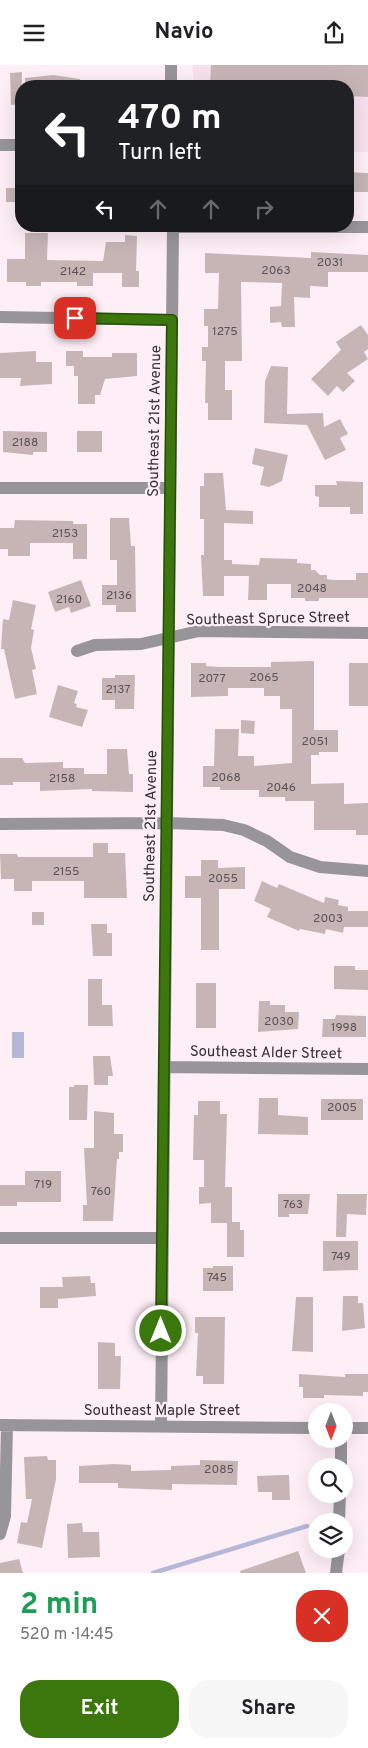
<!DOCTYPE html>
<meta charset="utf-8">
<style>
:root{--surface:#fff;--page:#f6f6f6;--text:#202124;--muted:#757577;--accent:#3c770d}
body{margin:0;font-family:Overpass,sans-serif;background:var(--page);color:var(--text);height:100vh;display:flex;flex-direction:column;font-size:19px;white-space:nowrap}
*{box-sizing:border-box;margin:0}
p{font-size:16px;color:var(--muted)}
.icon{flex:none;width:28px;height:28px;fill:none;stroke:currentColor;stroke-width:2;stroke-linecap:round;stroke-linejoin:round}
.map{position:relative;height:1508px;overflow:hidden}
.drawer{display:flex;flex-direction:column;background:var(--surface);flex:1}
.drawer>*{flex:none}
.top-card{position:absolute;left:15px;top:15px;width:339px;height:152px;border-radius:20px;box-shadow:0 5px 20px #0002;background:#202124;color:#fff;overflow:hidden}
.needle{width:32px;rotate:180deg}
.tools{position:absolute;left:308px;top:1338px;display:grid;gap:10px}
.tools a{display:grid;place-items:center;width:45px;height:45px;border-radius:50%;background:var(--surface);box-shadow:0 5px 20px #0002;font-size:25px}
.pin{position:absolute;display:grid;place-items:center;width:42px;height:42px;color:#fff;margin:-21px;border-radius:10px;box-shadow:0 2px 8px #0006}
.me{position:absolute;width:55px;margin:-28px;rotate:0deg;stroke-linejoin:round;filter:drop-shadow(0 0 4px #0008)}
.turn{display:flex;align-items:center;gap:18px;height:105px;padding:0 20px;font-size:22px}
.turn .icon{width:65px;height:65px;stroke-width:2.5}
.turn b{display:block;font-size:35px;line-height:42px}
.lanes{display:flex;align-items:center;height:48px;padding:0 20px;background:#0003;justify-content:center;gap:25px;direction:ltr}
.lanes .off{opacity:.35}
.round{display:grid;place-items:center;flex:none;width:52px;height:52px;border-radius:20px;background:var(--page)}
.overview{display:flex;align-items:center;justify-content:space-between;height:85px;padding:0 20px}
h1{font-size:30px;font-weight:700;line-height:38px;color:#1e9e55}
.primary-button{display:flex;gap:10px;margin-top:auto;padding:10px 20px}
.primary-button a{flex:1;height:58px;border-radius:20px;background:var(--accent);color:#fff;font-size:20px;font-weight:700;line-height:58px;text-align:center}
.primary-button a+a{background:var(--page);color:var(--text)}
header{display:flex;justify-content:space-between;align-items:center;height:65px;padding:0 20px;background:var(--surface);font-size:22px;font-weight:700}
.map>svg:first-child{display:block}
.built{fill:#f8e1ee}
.water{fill:#b5b7d7}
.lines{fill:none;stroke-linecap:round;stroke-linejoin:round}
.stream{stroke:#b5b7d7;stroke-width:4.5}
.building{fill:#c7b5b6}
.minor{stroke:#98959a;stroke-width:12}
.route-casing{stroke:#274d08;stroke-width:12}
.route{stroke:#3c770d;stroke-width:9}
.labels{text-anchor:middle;stroke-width:4.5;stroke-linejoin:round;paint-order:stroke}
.number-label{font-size:12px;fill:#5b5255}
.street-label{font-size:15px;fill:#373135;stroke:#feeff7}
</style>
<header><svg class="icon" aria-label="menu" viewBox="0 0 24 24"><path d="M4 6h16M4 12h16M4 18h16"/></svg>Navio<svg class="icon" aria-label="share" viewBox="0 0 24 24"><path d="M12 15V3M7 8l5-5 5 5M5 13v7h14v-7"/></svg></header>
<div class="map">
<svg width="368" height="1508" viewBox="0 0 368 1508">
<rect width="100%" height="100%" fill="#feeff7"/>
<path class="built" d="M193,0H368V87H348V21H193Z"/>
<path class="water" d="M12,967H24V993H12Z"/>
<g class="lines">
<path class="stream" d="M153,1508L307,1461"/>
</g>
<path class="building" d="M211,0H368V32L348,31V21H210Z
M22,7L21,39L11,40L10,8Z
M53,10L80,14L79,21H25V13Z
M348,107L368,108V127H351L348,122Z
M6,123H21V137H6Z
M25,168H48L47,195L103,196L106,177H125V170L137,171L136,206H139V222H122V208H93V221H77V217H41V221H26V217H7V194H25Z
M311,187L368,190V207H328V222L310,221V233L294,232L295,262H282L281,257L270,258V242L281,241L282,218L241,217L242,296H225V325H232V355H208V338H205L206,296H202V282H208V261H204V244H218L219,208H205V188L311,193Z
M361,260L368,270V284L364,287L368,294L347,308L355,316L343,327L337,321L328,331L311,314L341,285L336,277Z
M36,286V297H52V319L20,321L21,313H0V288Z
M66,286H83V292H112V288H137V311L105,314L100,330H95V339H78V311H74V301H66Z
M271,301L288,302L287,349L323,348L324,362L340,354L348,369L340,373L346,385L325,395L307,360L264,358L265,316Z
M3,366L47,367V387H33V390L3,387Z
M77,366H102V387H77Z
M255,383L288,390L282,416L269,422L260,420L264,402L252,399Z
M204,408H223L226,445L253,446V459L224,458V495H232V499L259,500L260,493L297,494V498L311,499V505H315L320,510H327V514L334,515H356V508H368V533H319V536H305V533H291V519H267V535H248L249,511H224V531H203L201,490H204V454H200V421H204Z
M336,416L363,417V449H350V442H319V432L315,431V420H337Z
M110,453H129L131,481H135L136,547H116V540H102V520H117V495H110Z
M15,455L73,456V459H87V494H73V478H30V491H8V484H0V463H14Z
M81,515L91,541L71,548L69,542L55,547L48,527Z
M13,535L36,540L31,564L34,565L31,583L36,604L32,605L37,629L15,634L4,584H1L3,554L9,555Z
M314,596V665H338V687H319V690H311V719L344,718V739L368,738V770H356V765H314V736H285V732H259V725H220V722H203V701H214L215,664H239L238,691H254V701L292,698V644H280V631H264V623H228V631L191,632V598H206V601L219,602H271V597Z
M349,598H368V641H349Z
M115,610H135L134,644H115V635H102V613H115Z
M58,620L78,626L74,638L77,639L76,642L88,645L82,662L49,652Z
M241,655L255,656L254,669L241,668Z
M107,684H127L129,709H133V727L92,726V724L40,726V717H13V720H0V693H22L25,698L63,697V703H84V709H107Z
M93,778H108V788H125L127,833H84V816H32V826H14V814H1L0,789H17L18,792H93Z
M201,795H218V803L245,802V824H219V885H201V833H185V811H201Z
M262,816L277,823L279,819L324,838L325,832L339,835L338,840L348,842V846H368V862H344L343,868L326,864L325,869L300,864L299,866L267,852L271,844L254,836Z
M32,847H44V860H32Z
M91,859H107V868H112V891H93Z
M334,901H355V905H368V925L334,924Z
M88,914H102V940H112L113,961H88Z
M196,918H216V963H196Z
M259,936H270V940H285V947H299L298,964L258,967Z
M336,950L366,951V972H322L323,954H335Z
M93,991H110L113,1011H108V1020H94Z
M74,1020H88L87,1055H69V1022H74Z
M259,1033H278V1050L308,1052V1070L258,1069Z
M321,1034H363V1055H321Z
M198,1036H220V1049H227L225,1122H232V1157H240V1165H244V1192H227V1158H211V1138L199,1139V1122H204V1095H193L194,1050H198Z
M94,1046L114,1048V1069H123V1087H119V1094H117L113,1156H83V1140H87L84,1083H94Z
M25,1106H61V1137H17V1141H0V1120H25Z
M278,1129H310L308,1149H289V1152H278Z
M337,1129H367L366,1150L347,1149L346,1172H336Z
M323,1176H358V1205L323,1206Z
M213,1201H233V1226H203V1203H213Z
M90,1211L91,1218H95L96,1231L58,1234V1243H40V1222H63L62,1212Z
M343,1231H358V1238H363L365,1263L342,1266Z
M296,1232H313V1287L292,1286Z
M195,1252H225L224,1319H203V1311H196L198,1268H195Z
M98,1277L115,1278V1291H121L120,1324H98Z
M299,1309L345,1312V1309H368V1327H363V1331L324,1330V1333H303V1322H299Z
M47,1391L48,1395H56V1414L42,1483L17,1478L21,1457L27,1458L32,1434H26L24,1392Z
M200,1395L238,1396L237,1420L172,1419V1425L118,1423V1418H79V1401L114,1399L131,1400V1406L171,1405V1401L200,1400Z
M284,1410H289L290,1435H272V1427H258L257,1411Z
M82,1458L83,1467H99L100,1492L68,1493L67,1459Z
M298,1486L306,1508H241L240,1506Z
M19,1494L23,1508H0V1498Z"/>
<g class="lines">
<path class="minor" d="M171,0V21
M0,80H21
M173,162H368
M0,252L172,255
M0,423H170
M77,586L95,580L141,579L199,566L368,568
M0,759L167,758L223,760L244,765L267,776L290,792L320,802L368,806
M164,1002L368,1004
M0,1173H161
M0,1360L316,1363
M161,1361L173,161
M344,1363H368
M341,1401V1374
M339,1456L340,1429
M0,1469L5,1451L7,1360
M336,1508L339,1484"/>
</g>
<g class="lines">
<defs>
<path id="route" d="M75,253L172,255L161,1266"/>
</defs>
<use href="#route" class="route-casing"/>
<use href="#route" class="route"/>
</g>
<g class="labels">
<g class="number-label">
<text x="330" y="201">2031</text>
<text x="276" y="209">2063</text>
<text x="73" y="210">2142</text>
<text x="225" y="270">1275</text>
<text x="25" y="381">2188</text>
<text x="65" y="472">2153</text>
<text x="312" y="527">2048</text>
<text x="119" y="534">2136</text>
<text x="69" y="538">2160</text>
<text x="264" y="616">2065</text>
<text x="212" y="617">2077</text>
<text x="118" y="628">2137</text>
<text x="315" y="680">2051</text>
<text x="226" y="716">2068</text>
<text x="62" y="717">2158</text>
<text x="281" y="726">2046</text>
<text x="66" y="810">2155</text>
<text x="223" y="817">2055</text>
<text x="328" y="857">2003</text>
<text x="279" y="960">2030</text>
<text x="344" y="966">1998</text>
<text x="342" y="1046">2005</text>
<text x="43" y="1123">719</text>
<text x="101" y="1130">760</text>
<text x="293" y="1143">763</text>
<text x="341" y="1195">749</text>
<text x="217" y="1216">745</text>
<text x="219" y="1408">2085</text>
</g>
<g class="street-label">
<text transform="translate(154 356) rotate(-89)" y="5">Southeast 21st Avenue</text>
<text transform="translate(268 553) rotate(-1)" y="5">Southeast Spruce Street</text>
<text transform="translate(150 761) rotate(-89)" y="5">Southeast 21st Avenue</text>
<text transform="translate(266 987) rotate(1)" y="5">Southeast Alder Street</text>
<text x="162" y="1350">Southeast Maple Street</text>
</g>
</g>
</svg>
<div class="tools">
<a><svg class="needle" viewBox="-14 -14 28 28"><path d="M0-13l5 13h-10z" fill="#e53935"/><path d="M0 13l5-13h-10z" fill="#757577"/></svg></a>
<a><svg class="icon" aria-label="search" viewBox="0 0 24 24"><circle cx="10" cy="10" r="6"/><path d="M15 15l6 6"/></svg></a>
<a><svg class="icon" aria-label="layers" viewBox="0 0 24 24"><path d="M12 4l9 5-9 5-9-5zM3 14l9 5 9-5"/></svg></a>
</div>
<div class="pin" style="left:75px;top:253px;background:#d93025"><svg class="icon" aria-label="arrive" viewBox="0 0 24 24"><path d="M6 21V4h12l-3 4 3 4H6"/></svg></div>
<svg class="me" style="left:161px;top:1266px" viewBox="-20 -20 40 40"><circle r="17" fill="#3c770d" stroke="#fff" stroke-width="3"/><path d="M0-11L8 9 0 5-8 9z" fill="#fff"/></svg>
<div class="top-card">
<div class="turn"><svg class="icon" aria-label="left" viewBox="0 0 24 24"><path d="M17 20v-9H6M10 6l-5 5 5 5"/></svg><div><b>470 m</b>Turn left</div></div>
<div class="lanes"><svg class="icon" aria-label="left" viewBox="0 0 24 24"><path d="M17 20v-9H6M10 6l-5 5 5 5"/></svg><svg class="icon off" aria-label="ahead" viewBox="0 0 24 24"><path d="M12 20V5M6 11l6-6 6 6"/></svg><svg class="icon off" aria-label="ahead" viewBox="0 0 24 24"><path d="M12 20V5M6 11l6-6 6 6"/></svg><svg class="icon off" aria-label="right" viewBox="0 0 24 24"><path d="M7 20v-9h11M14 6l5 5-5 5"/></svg></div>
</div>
</div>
<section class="drawer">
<div class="overview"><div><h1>2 min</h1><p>520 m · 14:45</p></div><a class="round" style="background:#d93025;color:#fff"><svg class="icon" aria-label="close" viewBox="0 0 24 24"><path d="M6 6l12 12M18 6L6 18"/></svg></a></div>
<div class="primary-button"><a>Exit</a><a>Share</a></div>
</section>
